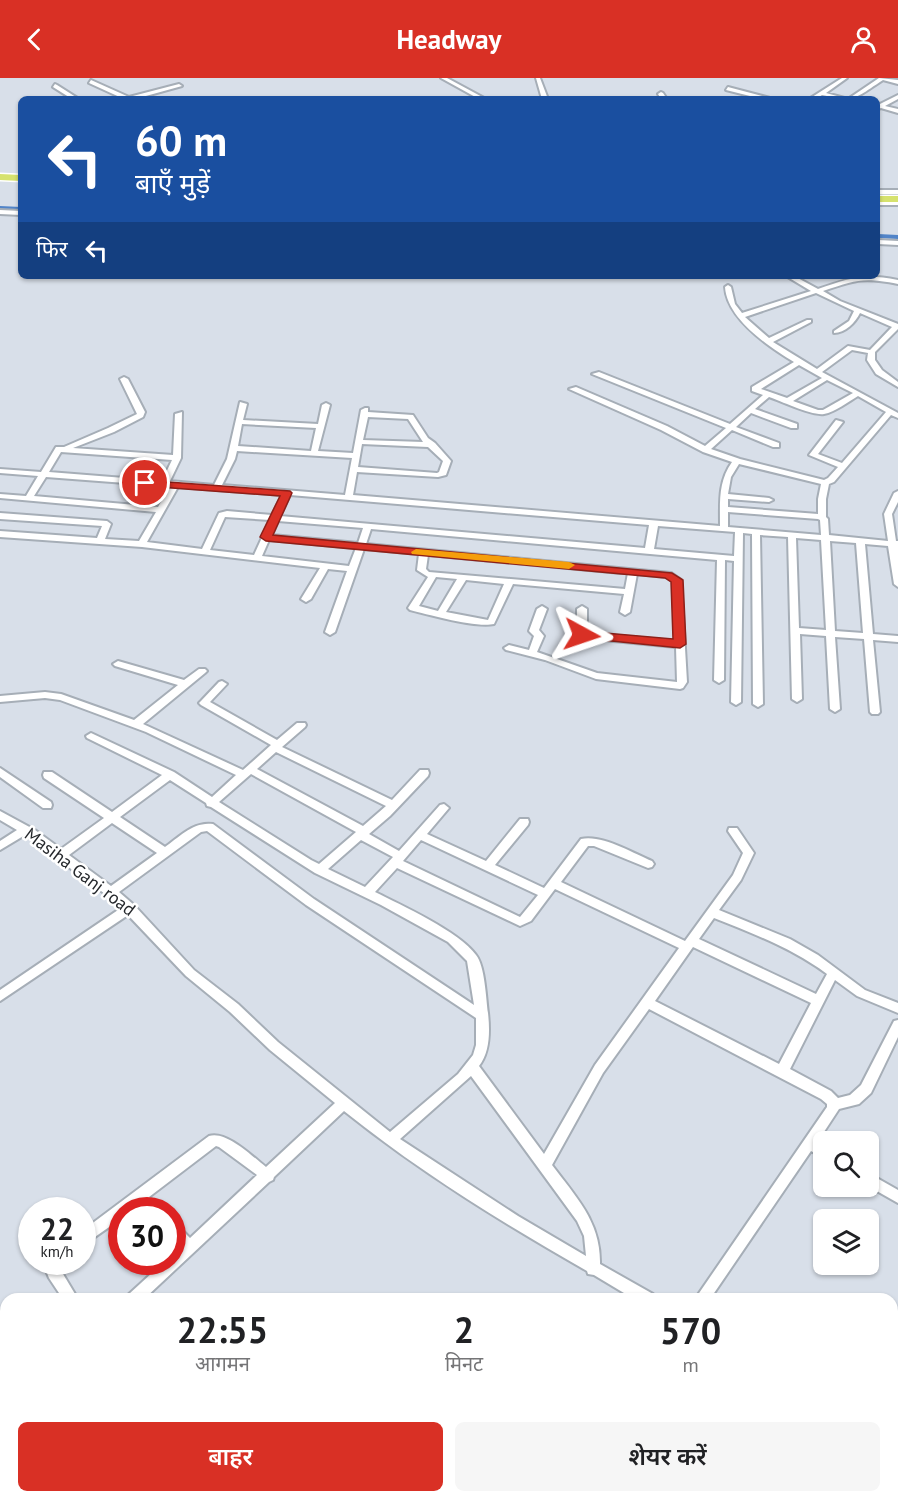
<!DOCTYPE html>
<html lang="hi">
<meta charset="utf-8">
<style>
:root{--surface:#fff;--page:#f6f6f6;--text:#202124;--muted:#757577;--accent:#d93025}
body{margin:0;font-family:"PT Sans","Noto Sans Devanagari",sans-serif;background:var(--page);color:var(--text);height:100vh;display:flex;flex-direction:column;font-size:22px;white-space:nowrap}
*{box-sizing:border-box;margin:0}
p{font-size:20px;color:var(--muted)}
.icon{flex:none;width:33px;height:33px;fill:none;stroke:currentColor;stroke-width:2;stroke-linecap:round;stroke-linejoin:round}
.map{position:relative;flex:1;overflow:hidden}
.side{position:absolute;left:0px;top:1215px;width:898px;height:210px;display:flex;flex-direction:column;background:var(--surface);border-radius:18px 18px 0 0;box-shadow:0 2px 4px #0004}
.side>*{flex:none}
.top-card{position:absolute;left:18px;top:18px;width:862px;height:183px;border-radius:9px;box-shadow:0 2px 4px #0004;background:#1a4fa0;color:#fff;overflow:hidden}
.buttons{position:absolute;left:813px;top:1053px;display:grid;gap:12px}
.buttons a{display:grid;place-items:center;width:66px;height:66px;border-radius:9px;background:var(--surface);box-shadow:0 2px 4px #0004;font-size:30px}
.speed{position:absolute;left:18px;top:1119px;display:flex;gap:12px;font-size:30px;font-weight:700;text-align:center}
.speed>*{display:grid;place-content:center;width:78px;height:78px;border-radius:50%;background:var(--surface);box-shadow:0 2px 4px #0004;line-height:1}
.speed small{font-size:15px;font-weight:400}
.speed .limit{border:9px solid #d22;background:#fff;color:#111}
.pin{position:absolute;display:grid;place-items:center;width:51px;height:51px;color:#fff;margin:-26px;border:3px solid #fff;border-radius:50%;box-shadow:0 2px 6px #0007}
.me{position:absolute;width:66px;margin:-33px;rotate:95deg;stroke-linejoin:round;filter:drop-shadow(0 0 4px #0008)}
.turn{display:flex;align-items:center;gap:21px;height:126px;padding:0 18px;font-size:27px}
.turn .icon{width:78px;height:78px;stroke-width:2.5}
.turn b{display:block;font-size:42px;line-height:51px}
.then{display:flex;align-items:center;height:57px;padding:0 18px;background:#0003;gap:12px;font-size:22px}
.eta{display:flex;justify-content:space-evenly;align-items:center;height:102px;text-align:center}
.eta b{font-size:36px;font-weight:600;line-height:42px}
.cta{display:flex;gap:12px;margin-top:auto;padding:12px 18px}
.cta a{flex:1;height:69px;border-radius:9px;background:var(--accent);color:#fff;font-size:24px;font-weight:600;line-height:69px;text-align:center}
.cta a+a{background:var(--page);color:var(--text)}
header{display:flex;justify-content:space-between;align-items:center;height:78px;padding:0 18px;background:var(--accent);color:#fff;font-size:27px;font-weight:600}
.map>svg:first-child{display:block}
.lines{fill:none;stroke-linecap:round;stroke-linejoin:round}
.canal{fill:#5184c8;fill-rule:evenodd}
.minor-casing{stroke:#a6aeb7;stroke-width:4}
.trunk-casing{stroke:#fff;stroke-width:3}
.minor{fill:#fff;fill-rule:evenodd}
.trunk{fill:#d6e26e;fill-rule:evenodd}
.route{fill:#d93025;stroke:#8d1f18;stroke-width:1.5}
.slow{fill:#f59e0b}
.labels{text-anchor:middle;stroke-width:5;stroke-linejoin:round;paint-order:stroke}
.street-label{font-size:18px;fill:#25282c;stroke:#fff}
</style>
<header><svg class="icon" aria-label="back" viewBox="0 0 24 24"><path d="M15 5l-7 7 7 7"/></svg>Headway<svg class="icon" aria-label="person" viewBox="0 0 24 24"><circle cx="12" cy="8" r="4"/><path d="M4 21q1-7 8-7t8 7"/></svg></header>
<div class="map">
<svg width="898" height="1425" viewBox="0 0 898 1425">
<rect width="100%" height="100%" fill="#d8dfe9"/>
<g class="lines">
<path class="canal" d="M0,128L21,129V133L0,132Z
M878,156L898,157V161L878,160Z"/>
<defs>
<path id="minor" d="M441,0H447L486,21H479Z
M536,0H540L548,21H542Z
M842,0H847L826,15L848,21L879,0L898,2V6L883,2C855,20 856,25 822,17L816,21H809Z
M91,2L129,19L179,6L182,8L135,21H124L89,5Z
M55,6L57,7L79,21H72L53,9Z
M728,9L770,20L771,21H762L726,12Z
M661,14L663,15L667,21H661L658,16Z
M898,17V21L885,28L898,31V35L881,30L878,31V27Z
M878,112H898V116H878Z
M878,123H898V127H878Z
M0,132L21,133V137L0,136Z
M878,162L898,163V167L878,166Z
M786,198H794L818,211C850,200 863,195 898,202V206C863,199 856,202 823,213L840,223L898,246V251L875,274V282L882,292L898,304V309L876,296L867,282L868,275L852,272L822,294L898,335V340L891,337L834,404L829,406L826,421V439L828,441L829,457L888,463L884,436L894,415L898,413V424L892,436L896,463H898V509L894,506L888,468L865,466L873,556L898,558V564L873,562L880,634L878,636H872L870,634L864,561L835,559L840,631L835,634L830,631L826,558L800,556L802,621L797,624L792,621L788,459L760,457L763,626L758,629L753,626L752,456L743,455L741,624L736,627L731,624L734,483L725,482L724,602L719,605L714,602L717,482L371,451L366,466L671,495L681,502L687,604L683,610L680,611L596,601L545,582L506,572L504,570L509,567L529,572L534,558L529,553L537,531L542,528L547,531L539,552L544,558L537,574L597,595L677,604L676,569L582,560L577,557V531L582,528L587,531V555L675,563L673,503L666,499L637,496L630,534L625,537L620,534L624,516L513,506L494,546C476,550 430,537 410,532L408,530L428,499L417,492L419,476L364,471L335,554L330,557L325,554L347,493L328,491L311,521L306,524L301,521L320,490L142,469L0,459V453L97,460L102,448L0,441V435L107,443L111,446L105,461L139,463L156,434L0,420V416L26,418L38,398L0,395V391L41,394L56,369H64L108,350L137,336L120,301L124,299L128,301L145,334L143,339L114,354L73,370L173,377L175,336L182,334L181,380L170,403L214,407L227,381L240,324L247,326L243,342L318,346L322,327L326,325L330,327L318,373L353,375L361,332L365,330H368V334L413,337L428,360L435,365L451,383L446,397L438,399L357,394L353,417L720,448C720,424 718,404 732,384L703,374L661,352L569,311L576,309L667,348L705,368L726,350L592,296L599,294L730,346L763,317L752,313V309L794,284C769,269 727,241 725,209L728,207L731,209L735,226L742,235L811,213ZM816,215L854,233L849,243L834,253V255C845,255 855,245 860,235L892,249L870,272L848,268L817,291L773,264L811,244V242H807L769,260L745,239ZM799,287L822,300L787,320L761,311ZM827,302L853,315L823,332H818L793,323ZM858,318L886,334L842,385L818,376L843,344L836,342L809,377L838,389L828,400L824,402L740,381L711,371L732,352L773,369H779V365L736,349L751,335L791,350H797V346L755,331L769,319C781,323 812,338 824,336C835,334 848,324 858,318ZM368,339L408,341L423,364L363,362ZM242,346L316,350L311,373L238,368ZM362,366L428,369L443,383L439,394L437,395L358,389ZM237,373L352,380L345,417L222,407L235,381ZM61,374L172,382L162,403L49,394ZM739,386L821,406L818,421V436L728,429V421L769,424L773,422L769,420L728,416L731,399ZM46,399L165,408H170L158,429L34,418ZM178,409L282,417L272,437L227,433L219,435L202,471L147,464ZM290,417L649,447L645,470L280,438ZM728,434L818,441L820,442L821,457L728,449ZM225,439L270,442L254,477L210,472ZM278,443L363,450L358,465L272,457ZM658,448L735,454L734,478L654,471ZM796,460L821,462L826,552L799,550ZM269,462L356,470L349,488L262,478ZM830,463L856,465L863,555L835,553ZM428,477L621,495H628L625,511L429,494L426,491ZM436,499L457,501L438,533L419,528ZM466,502L504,506L488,542L446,534Z
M118,583L184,602L199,591H205L207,593L205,595L143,646L243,692L271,667L201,627L199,625L201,623L219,604L222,603L227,606L210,624L277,662L297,645H305L306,647L305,649L282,669L392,722L420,692H428L429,695L428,698L390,738L369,756L399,773L440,727L444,726L449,730L427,756L486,783L520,741H528L529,744L528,747L495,787L544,810L581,761C601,756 633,775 652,783L654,786L652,789L648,790L594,768H588L561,804L685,863L733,797L743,775L728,753L729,750H737L754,775L741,802L719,832L790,861L818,877L865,912L898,925V935L857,918L835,902L790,991L831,1013L838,1020L850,1017L861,1007L894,943L898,942V959L871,1015L859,1026L839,1031L818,1063L824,1067V1080L811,1073L710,1221H695L827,1029V1026L821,1021L649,931L603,995L552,1087C576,1119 601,1144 600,1186L653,1216L655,1221H634L594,1197L588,1196L587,1193C503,1145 420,1094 344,1033L274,1099L273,1102L269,1104L144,1221H127L129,1216L164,1184H172V1176L180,1169L172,1162V1146L177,1147L190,1160L257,1097L219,1069L216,1068L149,1119L158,1128L160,1132H144L139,1127L132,1132H122V1140L82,1168V1153L209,1058C226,1052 253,1079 266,1089L335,1025L270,972L230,934L186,898L128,837L0,923V912L121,830L116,824L25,757L0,772V763L17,752L0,742V733L35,752L61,771L104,740L44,700L43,697L44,694H52L112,734L162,697L87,660L86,658L91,655L174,694L212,719L236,697L146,654L60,622L45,620L0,624V618L45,614L61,616L134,642L178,607L115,588L113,586ZM276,674L386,728L363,748L257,691ZM251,696L356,754L319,786L311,782L219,724ZM170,702L206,725L207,728L211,729L315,795L381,827L448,864L467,883L474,927L314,821L213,746C194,743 179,759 165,769L120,739ZM112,745L157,775L111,808L69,777ZM207,753L306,827L476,940V967L473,977L458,996L390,1054L278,964L238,926L194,892L134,827L119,814L201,754ZM361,762L393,779L365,809L328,791ZM421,762L538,817L520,839L403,783ZM397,790L520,848L531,843L555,811L679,870L595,987L544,1076L479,988C490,974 490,953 488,935C486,921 485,888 476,877C460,854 401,827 375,814ZM714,840C754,856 792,870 827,896L816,916L699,861ZM693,869L811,925L779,986L655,923ZM471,998L577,1143L584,1158L586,1178L518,1138L400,1061Z
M0,690L51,724L52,727L51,730H43L0,699Z
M868,1095L898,1112V1125L868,1108Z
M48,1184H63L60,1191L78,1221H63L49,1200L45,1190Z
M898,1258V1277L892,1280V1260Z
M6,1331V1350L0,1353V1334Z
M892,1395L898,1398V1415L892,1413Z
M175,1419H206L209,1425H172Z
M231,1419H250L247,1425H228Z"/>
<path id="trunk" d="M0,96L21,97V103L0,102Z
M878,118H898V124H878Z"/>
</defs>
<use href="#minor" class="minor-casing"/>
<use href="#trunk" class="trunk-casing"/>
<use href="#minor" class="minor"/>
<use href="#trunk" class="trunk"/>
</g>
<path class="route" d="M141,402L290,413L292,415L273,457L672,495L683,502L686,566L680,570L582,560L576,557L582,553L673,561L671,504L665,500L266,463L260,459L280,418L145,408L141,407Z"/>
<path class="slow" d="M416,471L569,484L575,487L569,491L412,476L411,474Z"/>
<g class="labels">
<g class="street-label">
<text transform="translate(80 794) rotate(37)" y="6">Masiha Ganj road</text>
</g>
</g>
</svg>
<div class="buttons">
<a><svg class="icon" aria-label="search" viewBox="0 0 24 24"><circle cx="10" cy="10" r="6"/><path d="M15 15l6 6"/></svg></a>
<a><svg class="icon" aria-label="layers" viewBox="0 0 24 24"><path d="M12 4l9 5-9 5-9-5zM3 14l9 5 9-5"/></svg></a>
</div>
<div class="speed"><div>22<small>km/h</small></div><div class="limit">30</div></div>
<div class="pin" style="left:145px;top:405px;background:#d93025"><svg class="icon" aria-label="arrive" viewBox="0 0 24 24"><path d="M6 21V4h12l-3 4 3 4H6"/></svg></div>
<svg class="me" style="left:582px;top:557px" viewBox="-20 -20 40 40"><path d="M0-17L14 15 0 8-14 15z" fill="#d93025" stroke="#fff" stroke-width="4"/></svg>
<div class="top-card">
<div class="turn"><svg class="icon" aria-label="left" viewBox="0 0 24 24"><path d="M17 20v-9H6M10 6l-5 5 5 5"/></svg><div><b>60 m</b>बाएँ मुड़ें</div></div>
<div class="then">फिर<svg class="icon" aria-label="left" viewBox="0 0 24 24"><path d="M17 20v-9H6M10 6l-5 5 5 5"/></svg></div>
</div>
<section class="side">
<div class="eta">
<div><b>22:55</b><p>आगमन</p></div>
<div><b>2</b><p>मिनट</p></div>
<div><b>570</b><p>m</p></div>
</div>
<div class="cta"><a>बाहर</a><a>शेयर करें</a></div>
</section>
</div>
